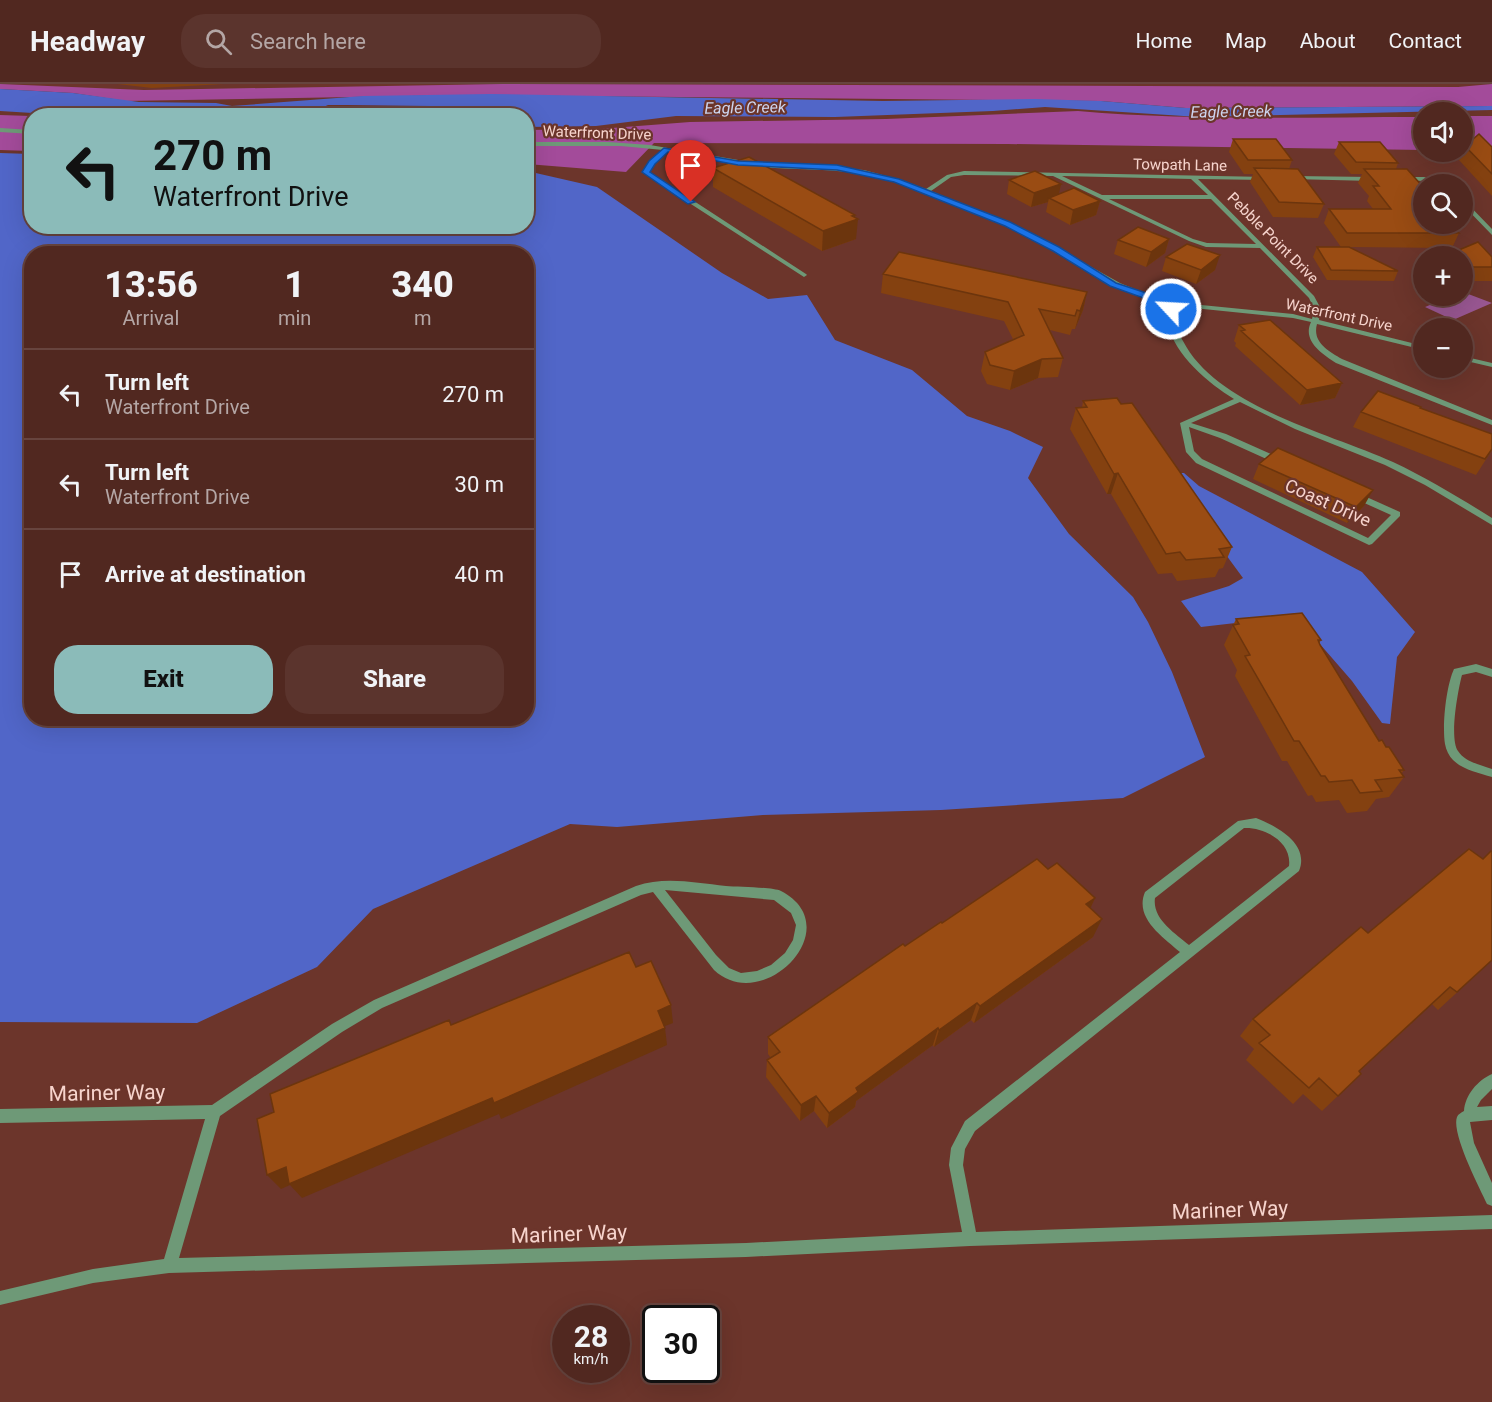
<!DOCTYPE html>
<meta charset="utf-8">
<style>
:root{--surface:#512820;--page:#5b342d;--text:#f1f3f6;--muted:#b4a6a5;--line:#67443e;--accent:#8bbbb9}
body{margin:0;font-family:Roboto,sans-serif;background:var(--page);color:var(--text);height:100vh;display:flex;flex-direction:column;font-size:22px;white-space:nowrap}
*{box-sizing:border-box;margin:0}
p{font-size:20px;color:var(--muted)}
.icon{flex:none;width:33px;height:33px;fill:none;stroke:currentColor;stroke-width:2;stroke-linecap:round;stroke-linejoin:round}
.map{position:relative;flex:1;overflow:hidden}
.panel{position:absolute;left:24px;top:162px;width:510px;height:480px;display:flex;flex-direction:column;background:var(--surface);border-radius:24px;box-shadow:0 6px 24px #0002,0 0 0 2px var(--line)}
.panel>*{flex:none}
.guide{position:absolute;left:24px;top:24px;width:510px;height:126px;border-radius:24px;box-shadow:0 6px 24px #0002,0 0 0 2px var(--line);background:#8bbbb9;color:#111;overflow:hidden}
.fabs{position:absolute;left:1413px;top:18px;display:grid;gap:12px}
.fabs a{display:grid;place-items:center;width:60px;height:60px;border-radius:50%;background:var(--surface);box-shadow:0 6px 24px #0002,0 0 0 2px var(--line);font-size:30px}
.speed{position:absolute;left:552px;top:1221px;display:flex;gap:12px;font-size:30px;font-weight:700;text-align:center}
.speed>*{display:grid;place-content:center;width:78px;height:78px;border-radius:50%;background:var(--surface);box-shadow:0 6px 24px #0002,0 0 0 2px var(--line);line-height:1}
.speed small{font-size:15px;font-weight:400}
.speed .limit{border:3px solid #111;border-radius:9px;background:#fff;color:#111}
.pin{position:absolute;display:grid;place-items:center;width:51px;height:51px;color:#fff;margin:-62px -26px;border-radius:50% 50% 50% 0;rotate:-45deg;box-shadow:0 0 6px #0007}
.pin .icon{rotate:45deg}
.me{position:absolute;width:66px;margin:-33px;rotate:295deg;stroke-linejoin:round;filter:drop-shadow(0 0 4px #0008)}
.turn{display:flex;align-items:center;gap:21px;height:126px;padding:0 30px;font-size:27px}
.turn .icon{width:78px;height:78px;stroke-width:2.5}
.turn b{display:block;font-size:42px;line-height:51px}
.eta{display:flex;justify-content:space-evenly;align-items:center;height:102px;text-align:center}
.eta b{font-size:36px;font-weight:800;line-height:42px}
.action{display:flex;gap:12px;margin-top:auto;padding:12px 30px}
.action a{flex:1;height:69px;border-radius:24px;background:var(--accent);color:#111;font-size:24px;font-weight:800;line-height:69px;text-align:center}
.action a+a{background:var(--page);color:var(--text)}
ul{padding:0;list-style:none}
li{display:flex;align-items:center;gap:18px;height:90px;padding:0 30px;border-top:2px solid var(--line)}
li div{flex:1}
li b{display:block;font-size:22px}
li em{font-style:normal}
header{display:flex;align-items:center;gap:36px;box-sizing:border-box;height:84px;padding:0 30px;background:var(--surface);border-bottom:2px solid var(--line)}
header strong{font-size:28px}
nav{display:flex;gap:33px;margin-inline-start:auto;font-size:21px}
.search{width:420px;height:54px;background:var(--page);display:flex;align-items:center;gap:15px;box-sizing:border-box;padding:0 21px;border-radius:24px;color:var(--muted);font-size:22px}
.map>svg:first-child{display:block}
.green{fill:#995792}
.forest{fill:#a34b9a}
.water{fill:#5166c8;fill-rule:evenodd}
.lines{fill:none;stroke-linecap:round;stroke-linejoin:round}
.minor{fill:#6e9977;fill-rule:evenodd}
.wall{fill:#844110}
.shaded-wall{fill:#6c350d}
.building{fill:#9a4c13;stroke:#6c350d;stroke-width:1.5}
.route{fill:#1a73e8;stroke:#114b97;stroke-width:1.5}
.labels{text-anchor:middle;stroke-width:4.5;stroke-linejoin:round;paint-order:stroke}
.far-street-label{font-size:15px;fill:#f7d4cd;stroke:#6c352b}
.far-water-label{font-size:16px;font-style:italic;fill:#cdd5ef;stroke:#6c352b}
.street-label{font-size:18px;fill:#f7d4cd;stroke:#6c352b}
.near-street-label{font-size:21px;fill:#f7d4cd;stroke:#6c352b}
</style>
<header>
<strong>Headway</strong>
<div class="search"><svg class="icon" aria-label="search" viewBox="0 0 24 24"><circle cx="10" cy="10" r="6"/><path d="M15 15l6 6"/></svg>Search here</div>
<nav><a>Home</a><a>Map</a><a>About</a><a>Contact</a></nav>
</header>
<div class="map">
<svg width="1492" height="1318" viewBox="0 0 1492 1318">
<rect width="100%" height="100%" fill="#6c352b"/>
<path class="green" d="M1463,208L1492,219L1453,236L1425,223L1452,212H1462Z"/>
<path class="forest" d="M0,0L144,6L502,0L1458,3L1492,0V22L1186,24L1101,17L464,11L126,17L73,9L0,5Z
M1078,27C1193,37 1308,33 1423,33L1424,66L1008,60L654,59L626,88L527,80L526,46L599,45L690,38L886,35Z
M0,31L31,32V67L0,66Z
M1463,32H1492V66H1463Z"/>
<path class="water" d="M0,5L73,9L139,18L216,19L232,22L363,12L490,10L883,17L1035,15L1101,17L1186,24L1492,22V26L1199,33L1045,23L993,27L835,33L676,32L596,42L527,43L526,32L467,31L446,28L430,22L347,21H328L307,30L309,32H81L0,27Z
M0,69L31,70L32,142H526L527,87L597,103L722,189L768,215L807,211L835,256L912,286L967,332L1010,347L1043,363L1028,394L1069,450L1133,513L1148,538L1172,588L1205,673L1123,714L941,726L763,731L617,743L570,740L373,825L317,883L197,939L0,938ZM32,170H526V634H32Z
M1176,389H1184L1199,402L1362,488L1415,548L1397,573L1390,640L1382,639L1352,597L1319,559L1244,538L1201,543L1181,517L1229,502L1243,494L1207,445Z"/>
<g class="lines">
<path class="minor" d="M0,44L32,46V50L0,48Z
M526,58H608L650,61L756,79L864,86L901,96L926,105L947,91L964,87L1267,93L1268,94L1265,96L1198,95L1314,212L1321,225L1319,236L1424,262V266L1317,240C1312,258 1328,267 1342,275L1492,336V341L1336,279C1322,270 1302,257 1311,238L1293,234L1174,222C1174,228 1174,235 1175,241C1176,246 1180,252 1183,257C1217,323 1329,349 1393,378C1427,394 1460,414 1492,434V441L1425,401L1385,381L1295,345L1240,318L1191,339L1226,350L1400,428V432L1372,460L1369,461L1196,379L1186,368L1180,339L1234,315C1208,299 1175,271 1168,241C1166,234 1167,227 1167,221C1119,208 1081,181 1037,158C993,134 945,116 899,99C854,83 806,87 759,83C729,80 699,73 669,67L650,84L651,89L806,190L807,191L804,193L646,91L645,83L663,66L621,62H526ZM964,91L1053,92L1189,157L1206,163L1260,164L1309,214L1314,225L1312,235L1293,230L1171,218L1154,213L1120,199L1023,145L931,107L951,93ZM1062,92L1191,95L1208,111H1102ZM1109,115H1211L1256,160L1207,159L1193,155ZM1189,343L1220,354L1391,431L1368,454L1202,375L1194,367Z
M1293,92L1373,93L1376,95L1373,97L1291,95L1290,94Z
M1401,93H1424L1448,100H1440L1424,97L1399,96V94Z
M1462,114L1492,145V151L1462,120Z
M1462,272L1492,279V283L1462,276Z
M1476,580L1492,585V593L1476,588L1462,591C1458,606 1449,654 1458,667C1465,678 1481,681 1492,685V693C1479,689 1463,686 1453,676C1449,672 1446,666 1445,660C1442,642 1446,602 1454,585Z
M1256,734C1277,742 1310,760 1299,787L975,1047L965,1065L963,1081L976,1148L1492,1131V1145L970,1162L746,1173L169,1189L93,1199L0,1221V1207L93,1185L164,1175L205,1035L0,1039V1025L212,1021L332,940L374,916L636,802C665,792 696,799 726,802C738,803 772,803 781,807C850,843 763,932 714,886L653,808L641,811L382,924L342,948L220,1032L179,1174L746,1159L962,1148L949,1081L951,1064L965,1037L1180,868C1163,853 1134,834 1145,808L1238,737ZM1244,744C1265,743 1292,758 1289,782L1189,861C1175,849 1152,835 1155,814ZM665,806L774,816L791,829L796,841L793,856L785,869L771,881L757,887L741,889L729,884L716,871Z
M1492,990V1005L1481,1016L1477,1023L1492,1022V1036L1470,1038L1474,1059L1492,1099V1122L1487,1120C1479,1103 1451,1049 1457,1033C1458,1030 1461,1029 1464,1027C1465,1011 1478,996 1492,990Z"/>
</g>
<path class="wall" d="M117,0H224L152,4Z
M1233,55L1292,76L1289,85L1324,120L1318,134L1273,133L1250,98L1253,90H1244L1229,68Z
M1339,58L1398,79L1396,85L1424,140L1459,149L1452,164L1350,163L1398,187L1394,197L1327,196L1313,173L1317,163H1341L1324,139L1329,125H1373L1367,117L1369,112L1358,99L1362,90H1351L1334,70Z
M1465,62L1492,63V112L1459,76Z
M713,84L855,134L856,155L822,167L713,103Z
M1009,96L1059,110L1100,117L1096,131L1070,141L1046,128L1048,118L1031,123L1007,110Z
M1169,155L1165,169L1146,183L1114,170L1118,156Z
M1454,168L1492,173V197H1462V172H1452Z
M1166,173L1215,186L1196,200L1162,187Z
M883,190L1087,208L1083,226L1075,245H1072L1070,251L1050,246L1063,274L1058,293L1038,294L1010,306L987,300L981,287L985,268L1013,255L1004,237L881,209Z
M1239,241L1342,299L1335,314L1300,321L1235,262L1236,259L1234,257Z
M1083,317L1121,320L1232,463L1223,484L1219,485L1215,493L1177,497L1172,489L1158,490L1111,410H1107L1070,345L1076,324H1082Z
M1420,325L1492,350V366L1476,391L1353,343L1361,328Z
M1259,380L1364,422L1347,439L1253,395Z
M1236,535L1321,556L1319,560L1379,657L1386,663L1404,686L1401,690L1404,693L1389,713L1376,715L1367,727L1347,729L1339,716L1316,718L1312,711L1308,712L1287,677H1282L1235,592L1237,586L1224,561Z
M1048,785L1095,814L1090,824L1093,853L974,939L971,936L934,963L933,961L856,1017L855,1023L827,1044L814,1027L800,1037L766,993L767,976L771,974L768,970V953L905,862L942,839Z
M1368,849L1492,876L1438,926L1432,920L1359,988L1361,990L1322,1027L1303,1010L1293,1020L1246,976L1254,965L1240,952L1253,935Z"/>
<path class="shaded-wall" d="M1061,100L1058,114H1049L1048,118L1031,123L1034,109Z
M1100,117L1096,131L1070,141L1073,126Z
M855,131L854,137L858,135L856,155L822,167L823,147Z
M1169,155L1165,169L1146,183L1151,168Z
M1220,171L1215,186L1196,200L1201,186Z
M1087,208L1083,226L1075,245L1080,227Z
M1042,275L1038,294L1010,306L1014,287Z
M1342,299L1335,314L1300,321L1307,306Z
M1118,389L1111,410H1107L1114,390Z
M1373,406L1364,422L1347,439L1356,423Z
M1095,814L1087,832L1086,820Z
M1102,835L1093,853L974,939L980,922Z
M1450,903L1432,920L1342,1003L1359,987Z
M977,919L971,936L934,963L939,946Z
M671,921L673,939L660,944L658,927Z
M665,944L667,961L501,1035L499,1030L302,1114L290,1101L281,1105L267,1091L286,1083Z
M938,944L933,961L856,1017L855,1023L827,1044L829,1029L856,1004Z
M816,1012L814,1027L800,1037L801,1021Z"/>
<path class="building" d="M1479,50L1492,63V90L1465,62Z
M1233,55H1276L1292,76H1248Z
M1339,58H1380L1398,79L1356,78Z
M749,73L855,131L852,132L858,135L823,147L713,84Z
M1254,84L1298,85L1324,120L1279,118Z
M1364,85H1407L1424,104V140H1450L1459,149H1347L1329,125H1391L1373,102H1379Z
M1035,87L1061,100L1034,109L1009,96Z
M1074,104L1100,117L1073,126L1049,114Z
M1138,143L1169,155L1151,168L1118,156Z
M1478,158L1492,173V183H1467L1462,178V172H1458L1454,168Z
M1187,160L1220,171L1201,186L1166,173Z
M1317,163H1349L1398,187L1331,186Z
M899,168L1087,208L1080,227L1077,226L1075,232L1039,225L1063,274L1042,275L1014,287L990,281L985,268L1024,251L1008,218L883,190Z
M1270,236L1342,299L1307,306L1241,247L1245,246L1239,241Z
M1378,307L1421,323L1420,324L1492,350V365L1485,375L1361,328Z
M1117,314L1121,320L1132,319L1232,463L1219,465L1224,473L1186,476L1180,468L1166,470L1118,389L1114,390L1076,324L1087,323L1083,317Z
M1278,364L1373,406L1356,423L1259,380Z
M1302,529L1321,556H1318L1320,561L1379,657L1382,656L1386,663H1389L1404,686H1399L1404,693L1375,696L1382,707L1360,709L1352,696L1329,698L1325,692H1321L1299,657H1294L1245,572L1250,571L1233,541L1239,540L1236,535Z
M1469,765L1483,775L1491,767L1492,768V876L1457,908L1450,903L1359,987L1361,990L1338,1012L1319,994L1309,1004L1259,959L1270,951L1253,935L1361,843L1368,849Z
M1037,775L1048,785L1057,779L1095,814L1086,820L1102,835L980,922L977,919L939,946L938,944L856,1004L858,1008L829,1029L816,1012L801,1021L767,976L780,968L768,953L903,860L905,862L941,838L942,839Z
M629,868L636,883L651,877L671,921L658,927L665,944L494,1019L492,1014L289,1100L286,1083L267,1091L257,1035L274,1028L270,1010L449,936L451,941Z"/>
<path class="route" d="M664,64L738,77L837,81L899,95L1010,138L1059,163L1116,199L1174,218L1175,225L1168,227L1166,222L1110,202L1053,167L1005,142L894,98L837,86L738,81L668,68L655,80L650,88L695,118L688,120L642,88L649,77Z"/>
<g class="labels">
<g class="far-street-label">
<text transform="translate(597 49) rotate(2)" y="5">Waterfront Drive</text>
<text transform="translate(1180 81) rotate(1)" y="5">Towpath Lane</text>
<text transform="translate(1273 154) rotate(45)" y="5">Pebble Point Drive</text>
<text transform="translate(1339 231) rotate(12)" y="5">Waterfront Drive</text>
</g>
<g class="far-water-label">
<text transform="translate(745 23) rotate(-1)" y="6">Eagle Creek</text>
<text transform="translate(1231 27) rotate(-1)" y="6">Eagle Creek</text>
</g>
<g class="street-label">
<text transform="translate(1328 419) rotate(24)" y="6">Coast Drive</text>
</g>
<g class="near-street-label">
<text transform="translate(107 1009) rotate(-1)" y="7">Mariner Way</text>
<text transform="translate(1230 1126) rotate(-2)" y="7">Mariner Way</text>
<text transform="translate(569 1150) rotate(-2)" y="7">Mariner Way</text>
</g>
</g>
</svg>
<div class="fabs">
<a><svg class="icon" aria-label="sound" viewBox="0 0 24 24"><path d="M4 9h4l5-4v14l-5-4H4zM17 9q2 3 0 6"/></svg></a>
<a><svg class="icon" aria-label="search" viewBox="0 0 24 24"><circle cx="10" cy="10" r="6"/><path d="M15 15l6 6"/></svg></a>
<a>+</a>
<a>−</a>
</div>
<div class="speed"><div>28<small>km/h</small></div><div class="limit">30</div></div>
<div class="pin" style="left:691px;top:118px;background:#d93025"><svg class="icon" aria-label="arrive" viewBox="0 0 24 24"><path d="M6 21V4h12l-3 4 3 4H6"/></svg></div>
<svg class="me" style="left:1171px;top:225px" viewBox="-20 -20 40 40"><circle r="17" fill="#1a73e8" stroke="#fff" stroke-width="3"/><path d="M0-11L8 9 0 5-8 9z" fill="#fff"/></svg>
<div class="guide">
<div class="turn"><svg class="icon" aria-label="left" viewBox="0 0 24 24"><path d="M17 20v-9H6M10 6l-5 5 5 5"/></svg><div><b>270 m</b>Waterfront Drive</div></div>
</div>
<section class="panel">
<div class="eta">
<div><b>13:56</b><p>Arrival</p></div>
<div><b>1</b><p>min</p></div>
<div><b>340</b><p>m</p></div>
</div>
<ul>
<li><svg class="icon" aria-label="left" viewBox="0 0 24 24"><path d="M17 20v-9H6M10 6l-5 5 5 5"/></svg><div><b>Turn left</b><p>Waterfront Drive</p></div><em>270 m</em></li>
<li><svg class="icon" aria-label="left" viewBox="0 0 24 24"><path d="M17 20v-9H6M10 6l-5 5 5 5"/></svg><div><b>Turn left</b><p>Waterfront Drive</p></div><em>30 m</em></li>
<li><svg class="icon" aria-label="arrive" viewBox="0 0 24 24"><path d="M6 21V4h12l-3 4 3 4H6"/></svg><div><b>Arrive at destination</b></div><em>40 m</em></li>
</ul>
<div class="action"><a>Exit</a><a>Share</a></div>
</section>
</div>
